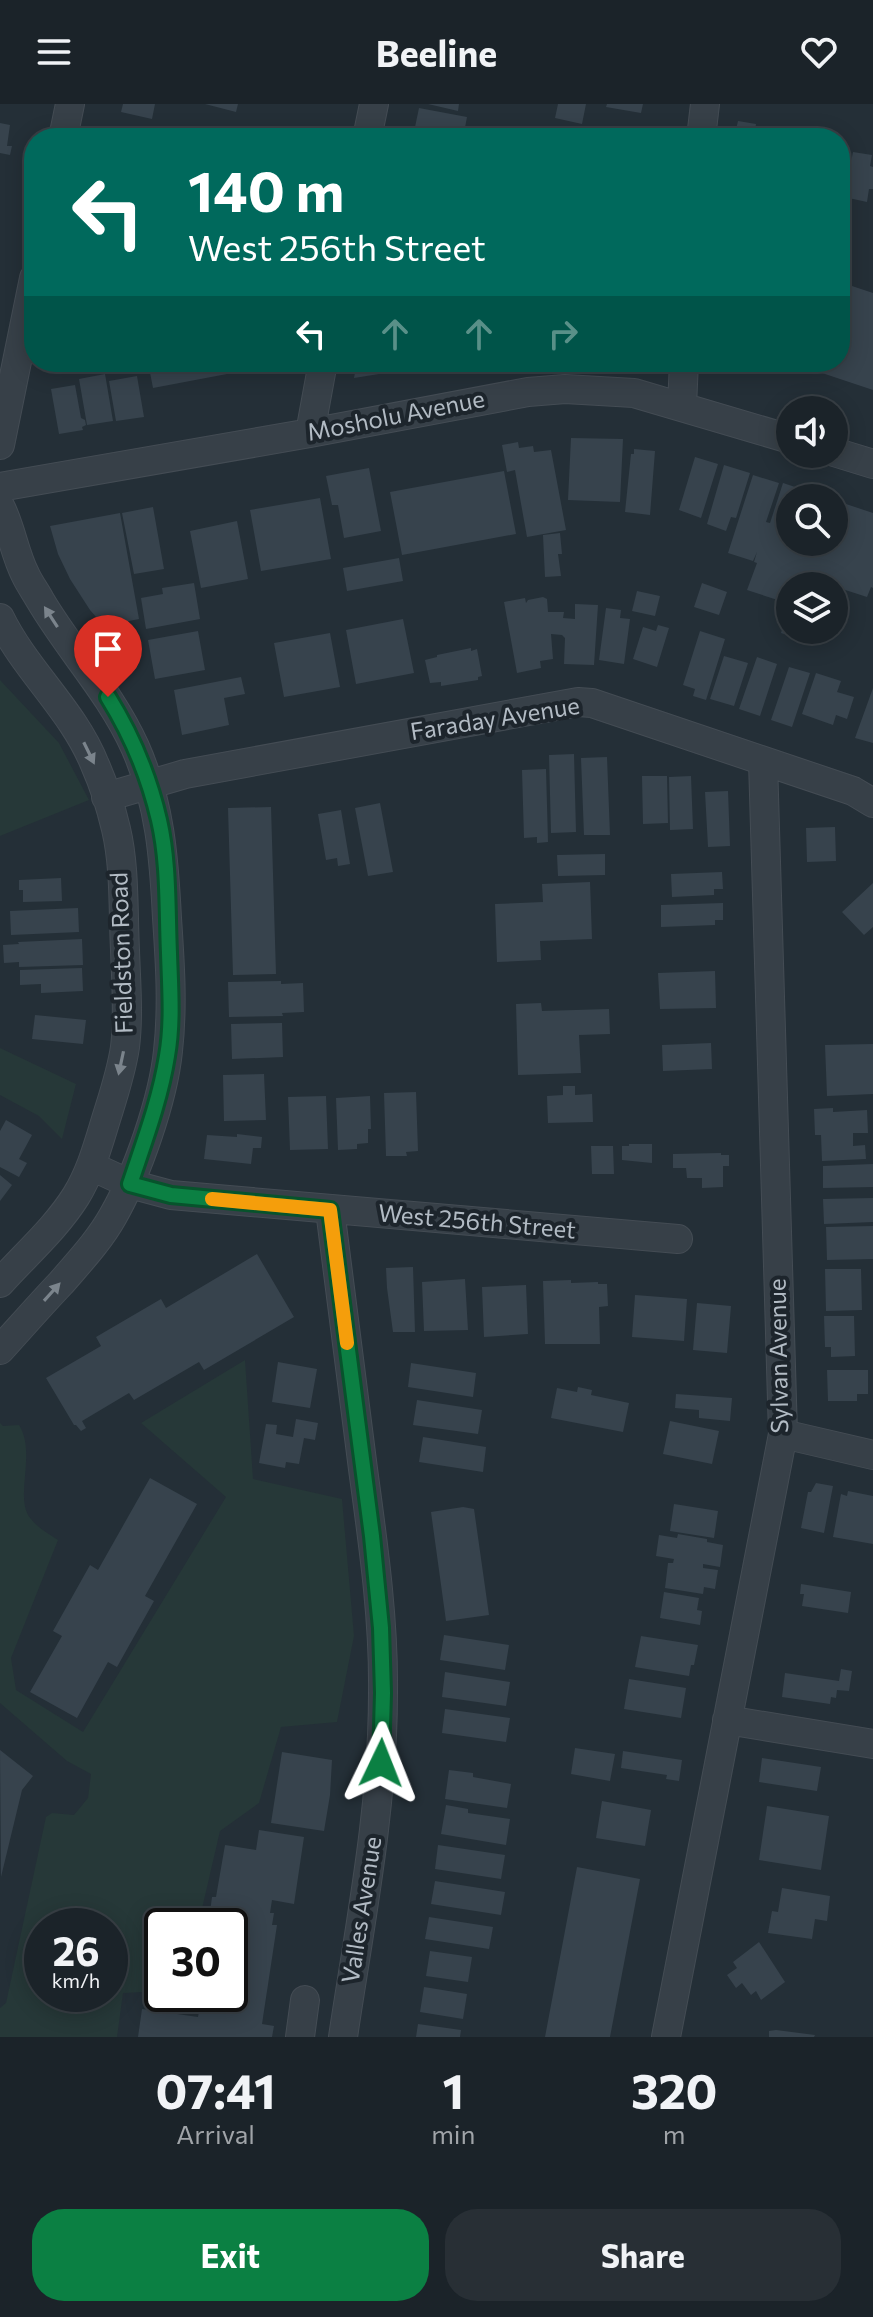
<!DOCTYPE html>
<style>
:root{--surface:#1b2329;--page:#282f35;--text:#f1f3f6;--muted:#a0a4a8;--line:#394046;--accent:#0b8043}
body{margin:0;font-family:Commissioner,sans-serif;background:var(--page);color:var(--text);height:100vh;display:flex;flex-direction:column;font-size:30px;white-space:nowrap}
*{box-sizing:border-box;margin:0}
p{font-size:26px;color:var(--muted)}
.icon{flex:none;width:44px;height:44px;fill:none;stroke:currentColor;stroke-width:2;stroke-linecap:round;stroke-linejoin:round}
.map{position:relative;height:1933px;overflow:hidden}
.panel{display:flex;flex-direction:column;background:var(--surface);flex:1}
.panel>*{flex:none}
.hud{position:absolute;left:24px;top:24px;width:826px;height:244px;border-radius:32px;box-shadow:0 4px 20px #0003,0 0 0 2px var(--line);background:#00695c;color:#fff;overflow:hidden}
.fabs{position:absolute;left:776px;top:292px;display:grid;gap:16px}
.fabs a{display:grid;place-items:center;width:72px;height:72px;border-radius:50%;background:var(--surface);box-shadow:0 4px 20px #0003,0 0 0 2px var(--line);font-size:40px}
.speed{position:absolute;left:24px;top:1804px;display:flex;gap:16px;font-size:40px;font-weight:700;text-align:center}
.speed>*{display:grid;place-content:center;width:104px;height:104px;border-radius:50%;background:var(--surface);box-shadow:0 4px 20px #0003,0 0 0 2px var(--line);line-height:1}
.speed small{font-size:20px;font-weight:400}
.speed .limit{border:4px solid #111;border-radius:12px;background:#fff;color:#111}
.pin{position:absolute;display:grid;place-items:center;width:68px;height:68px;color:#fff;margin:-82px -34px;border-radius:50% 50% 50% 0;rotate:-45deg;box-shadow:0 0 8px #0007}
.pin .icon{rotate:45deg}
.me{position:absolute;width:88px;margin:-44px;rotate:2deg;stroke-linejoin:round;filter:drop-shadow(0 0 6px #0008)}
.turn{display:flex;align-items:center;gap:28px;height:168px;padding:0 32px;font-size:36px}
.turn .icon{width:104px;height:104px;stroke-width:2.5}
.turn b{display:block;font-size:56px;line-height:68px}
.lanes{display:flex;align-items:center;height:76px;padding:0 32px;background:#0003;justify-content:center;gap:40px;direction:ltr}
.lanes .off{opacity:.35}
.eta{display:flex;justify-content:space-evenly;align-items:center;height:136px;text-align:center}
.eta b{font-size:48px;font-weight:700;line-height:56px}
.button{display:flex;gap:16px;margin-top:auto;padding:16px 32px}
.button a{flex:1;height:92px;border-radius:32px;background:var(--accent);color:#fff;font-size:32px;font-weight:700;line-height:92px;text-align:center}
.button a+a{background:var(--page);color:var(--text)}
header{display:flex;justify-content:space-between;align-items:center;height:104px;padding:0 32px;background:var(--surface);font-size:36px;font-weight:700}
.map>svg:first-child{display:block}
.green{fill:#263838;fill-rule:evenodd}
.building{fill:#37434d}
.lines{fill:none;stroke-linecap:round;stroke-linejoin:round}
.minor-casing{stroke:#444c54;stroke-width:30}
.minor{stroke:#374048;stroke-width:28}
.oneway{fill:#7b848c}
.route-casing{stroke:#07532c;stroke-width:20}
.route{stroke:#0b8043;stroke-width:14}
.slow{stroke:#f59e0b;stroke-width:14}
.labels{text-anchor:middle;stroke-width:8;stroke-linejoin:round;paint-order:stroke}
.street-label{font-size:24px;fill:#b2bbc4;stroke:#1d252c}
</style>
<header><svg class="icon" aria-label="menu" viewBox="0 0 24 24"><path d="M4 6h16M4 12h16M4 18h16"/></svg>Beeline<svg class="icon" aria-label="heart" viewBox="0 0 24 24"><path d="M12 20l-8-8c-3-5 5-10 8-4 3-6 11-1 8 4z"/></svg></header>
<div class="map">
<svg width="873" height="1933" viewBox="0 0 873 1933">
<rect width="100%" height="100%" fill="#242f37"/>
<path class="green" d="M0,576L59,639L89,696L0,732Z
M0,944L76,980L62,1035L39,1012L0,991Z
M245,1256L253,1375L342,1395L354,1532L337,1618L281,1623L259,1699L220,1727L198,1822H162V1887L123,1889L117,1933H0V1904L6,1899L46,1713L52,1709L74,1711L88,1694L91,1670L67,1657L0,1599V1319L3,1322L19,1321C36,1348 16,1389 28,1411C35,1422 47,1429 58,1436L11,1554L16,1586L83,1628L226,1393L141,1319ZM42,1822H110V1890H42Z"/>
<path class="building" d="M123,0H155L152,15L121,8Z
M205,0H238L236,8Z
M428,0H459L458,7Z
M558,0H586L582,20L555,14Z
M607,0H643L641,9L606,3Z
M419,4L467,13L463,34H443L409,28L410,22L415,23Z
M738,17L756,20L755,28L762,30L761,34H734Z
M0,19L10,21L7,42H12L10,51L0,49Z
M282,26L296,29L294,34H280Z
M853,48L872,51L870,62L873,63V85H869L867,98L844,93Z
M852,182L873,189V286L813,266L815,258H840V200L845,201Z
M148,258H285V259L153,284Z
M357,258H377L379,270L354,274Z
M105,270L113,317L87,321L79,275Z
M137,272L144,313L116,317L109,277Z
M75,281L81,314L85,316L86,321L82,323L83,326L59,330L51,285Z
M571,334L623,335L620,398L568,396Z
M518,338L519,344L533,342L534,348L551,346L566,426L527,433L515,366L507,368L502,341Z
M634,345L655,347L650,411L625,408L631,350H634Z
M695,353L718,360L701,414L679,406Z
M724,361L750,369L736,414L731,413L726,427L707,420Z
M369,364L381,427L344,434L338,401H332L326,372Z
M504,367L516,430L402,451L390,388Z
M753,371L779,379L766,418L770,419L783,379L826,393L790,394V438H834V396L873,409V484L871,483L867,493L808,474L805,482H790V500L747,486L757,459L754,458L757,448L753,457L728,449Z
M320,394L331,455L261,467L250,406Z
M153,403L164,465L134,470L122,409Z
M120,409L139,515L104,522L90,506L70,475L58,450L50,422Z
M237,417L248,475L201,484L190,427Z
M560,429L562,450H558L561,472L545,473L543,431Z
M399,454L403,477L347,487L343,464Z
M194,479L200,515L146,525L141,494L163,490L162,484Z
M702,479L727,488L719,511L694,503Z
M637,487L660,492L655,512L632,507Z
M543,493L547,495L548,508H564L563,514L575,515V500L598,501L594,561L564,560L565,534L562,531L551,530L553,555L540,557L541,564L517,569L504,498L525,494L526,499L528,496Z
M606,504L621,506L620,514L630,515L624,560L599,556Z
M789,504L790,526H820L815,540L781,529Z
M403,515L414,569L356,580L346,526Z
M658,521L669,524L657,563L633,555L643,523L656,527Z
M198,527L205,566L155,575L148,536Z
M700,527L725,535L706,596L693,592L695,585L683,581Z
M330,529L340,583L284,593L274,539Z
M471,544V547L477,545L482,572L478,573V576L441,582V578L430,579L425,556L437,553V551Z
M724,552L748,559L734,602L710,595Z
M757,553L777,560L760,612L739,605Z
M789,563L810,569L792,623L771,616Z
M816,569L841,577L837,588L854,593L847,615L836,611L833,621L802,610Z
M241,573L245,590L224,594L229,621L182,631L174,586Z
M873,584V639L855,634Z
M574,650L576,728L551,729L549,651Z
M607,653L610,731H584L581,654Z
M546,665L548,738L537,739V733L524,734L522,666Z
M642,672H667L668,719L643,720Z
M691,672L693,725L670,726L669,673Z
M728,687L730,742L708,743L705,688Z
M380,699L393,768L368,772L355,704Z
M271,703L276,870L233,871L228,704Z
M341,706L350,760L338,762L337,754L326,756L318,710Z
M835,723L836,757L807,758L806,724Z
M605,750V771L558,772L557,751Z
M722,768L723,785H714V791L672,793L671,770Z
M61,774L62,797L23,798V786H19V776Z
M590,778L592,835L540,837L541,856L497,858L495,800L543,798L542,780Z
M873,779V823L864,831L842,808Z
M723,799V816H715V821L661,823V801Z
M78,804L79,828L11,831L10,807Z
M82,835L83,861L19,863V858L4,859L3,841L19,840L18,838Z
M82,864L83,887L41,889V880L20,881V866Z
M715,867L716,904L660,905L658,869Z
M281,877V880L303,879L304,908L282,909L283,912L229,913L228,878Z
M541,899L542,907L609,905L610,930L579,931L581,969L518,971L516,900Z
M35,911L86,916L83,940L32,935Z
M282,919L283,953L232,955L231,920Z
M711,939L712,965L663,967L662,941Z
M873,940V990L827,992L825,941Z
M264,970L266,1016L224,1017L223,971Z
M563,982H575V991L592,990L593,1018L548,1019L547,992L563,991Z
M416,988L418,1047L406,1048L407,1052H386L384,989Z
M326,992L328,1045L290,1046L288,993Z
M370,992L371,1025H368V1039L357,1040V1045L338,1046L336,994Z
M833,1004V1008L867,1006L868,1029H853V1042L865,1041L866,1055L822,1057L821,1031H815L814,1005Z
M6,1016L32,1031L19,1055L27,1059L19,1073L0,1063V1027Z
M237,1030L262,1033L261,1044H253L251,1060L204,1055L207,1031L237,1033Z
M629,1040H652V1059L622,1056V1042H629Z
M591,1042H613L614,1070H592Z
M721,1049V1051H729V1062H723V1083L702,1084V1074H687L686,1064H673V1050Z
M873,1060V1083L823,1084V1062Z
M0,1071L12,1081L0,1097Z
M873,1094V1118L824,1120L823,1095Z
M873,1122V1155L827,1156L826,1123Z
M257,1150L294,1213L204,1266L199,1258L134,1296L129,1289L82,1317L86,1324L81,1327L76,1321H74L46,1274L101,1242L96,1233L161,1195L166,1204Z
M413,1163L415,1228H393L387,1184L386,1164Z
M825,1165H861L862,1206L826,1207Z
M465,1175L468,1226L424,1227L422,1178Z
M571,1176V1179L598,1178V1180H607L608,1202L599,1203L600,1240H545L543,1177Z
M526,1181L528,1230L484,1233L482,1183Z
M635,1191L687,1195L684,1237L632,1233Z
M697,1199L731,1202L727,1249L693,1246Z
M824,1212H854L855,1252L831,1253V1243H825Z
M278,1258L317,1265L310,1304L272,1298Z
M411,1259L476,1269L473,1293L408,1283Z
M827,1266H868V1290H857V1297H828Z
M578,1283L592,1286L591,1291L629,1299L623,1328L551,1314L557,1284L577,1288Z
M676,1290L732,1294L730,1317L699,1314V1306L675,1304Z
M417,1296L482,1306L478,1330L413,1321Z
M296,1315L318,1319L315,1336L304,1334L299,1360L286,1358L285,1364L259,1359L266,1320L277,1321L276,1330L293,1333Z
M670,1317L719,1327L712,1360L663,1350Z
M423,1333L486,1343L483,1368L419,1358Z
M150,1374L197,1400L145,1492L154,1497L117,1563L108,1558L77,1614L30,1588L62,1532L53,1527L90,1461L98,1466Z
M816,1379L833,1382L824,1429L801,1424L808,1388H811Z
M848,1387L873,1392V1440L833,1433L841,1390L847,1392Z
M674,1400L718,1407L714,1434L670,1427Z
M463,1403L474,1405L489,1511L446,1517L431,1408Z
M678,1430L707,1435V1438L723,1441L720,1463L703,1460V1464L718,1466L715,1485L704,1483L703,1490L665,1484L668,1459H673L674,1455L656,1452L659,1431L677,1434Z
M801,1480L851,1488L848,1509L802,1502L804,1490H800Z
M664,1488L699,1494L697,1506L702,1507L700,1521L660,1514Z
M444,1531L509,1541L505,1566L440,1556Z
M641,1532L698,1541L694,1561H691L689,1572L635,1563Z
M841,1565L852,1567L849,1587L837,1586L836,1594L831,1593L830,1600L782,1593L785,1569L839,1577Z
M445,1568L510,1578L506,1602L442,1593Z
M629,1575L686,1584L681,1614L624,1605Z
M445,1605L510,1614L506,1638L442,1629Z
M575,1644L615,1650L610,1677L571,1670Z
M0,1646L33,1672L22,1686L1,1773Z
M623,1647L682,1656L679,1677L666,1675L667,1671L621,1664Z
M282,1648L332,1656L330,1691L324,1727L271,1719Z
M762,1654L821,1663L817,1687L759,1678Z
M449,1666L473,1669V1673L511,1680L507,1704L445,1695Z
M602,1697L651,1706L645,1742L596,1734Z
M446,1701L468,1705V1709L510,1715L506,1741L441,1730Z
M767,1702L829,1712L821,1766L759,1756Z
M259,1726L304,1733L294,1800L272,1796L270,1809H274L272,1821H277L262,1920L274,1922L272,1933H138L142,1905L198,1913L202,1890H230V1822H212L214,1809L210,1808L212,1793H216L225,1741L256,1746Z
M438,1741L505,1751L501,1775L435,1765Z
M577,1763L640,1775L610,1933H545Z
M435,1777L505,1788L501,1811L431,1800Z
M782,1784L830,1792L827,1817L815,1815L812,1835L768,1829L772,1807L778,1808Z
M429,1813L493,1823L489,1845L425,1835Z
M759,1838L785,1878L761,1896L756,1887L751,1891L742,1879L736,1884L727,1871L737,1864L733,1858Z
M430,1847L472,1853L468,1878L426,1872Z
M424,1883L467,1890L463,1915L420,1908Z
M418,1920L461,1926L460,1933H416Z
M776,1926L815,1931L814,1933H769V1927Z"/>
<g class="lines">
<defs>
<path id="minor" d="M63,34L70,0
M367,34L374,0
M701,34L705,0
M682,302L684,258
M310,329L323,258
M0,341L34,174
M834,348L873,360
M0,383L310,329L528,288L565,285L634,289L790,335
M0,402C11,423 14,448 25,470C29,479 35,487 40,496C70,547 110,588 135,643C160,699 164,754 167,814C170,858 173,903 168,947C163,996 137,1070 113,1112C99,1137 79,1158 61,1179C40,1201 20,1224 0,1246
M0,514C26,567 73,606 95,661C104,681 111,704 116,725C125,763 123,806 125,846C126,878 129,911 125,943C121,971 111,998 103,1025C96,1048 89,1071 76,1092C56,1124 25,1151 0,1179
M106,693L185,670L578,598L592,599L853,687L873,699
M91,1062L130,1080L171,1091L678,1135
M330,1106C341,1192 352,1279 363,1365C373,1439 384,1514 383,1589C383,1705 360,1819 343,1933
M783,1330L873,1351
M727,1616L873,1640
M300,1933L305,1896
M666,1933L783,1330L763,657"/>
</defs>
<use href="#minor" class="minor-casing"/>
<use href="#minor" class="minor"/>
</g>
<defs><path id="oneway-solid" d="M-6-.8H1V-3.2L6.5 0L1 3.2V.8H-6Z" transform="scale(2)"/></defs>
<g class="oneway">
<use href="#oneway-solid" transform="translate(51 513) rotate(-123)"/>
<use href="#oneway-solid" transform="translate(89 649) rotate(64)"/>
<use href="#oneway-solid" transform="translate(121 959) rotate(102)"/>
<use href="#oneway-solid" transform="translate(52 1188) rotate(-48)"/>
</g>
<g class="lines">
<defs>
<path id="route" d="M108,593C131,630 149,673 159,716C169,759 167,805 169,849C170,883 173,918 167,952C160,996 144,1038 130,1080L171,1091L330,1106L372,1432L381,1524L383,1589L381,1659"/>
</defs>
<use href="#route" class="route-casing"/>
<use href="#route" class="route"/>
<path class="slow" d="M212,1095L330,1106L347,1239"/>
</g>
<g class="labels">
<g class="street-label">
<text transform="translate(396 312) rotate(-11)" y="8">Mosholu Avenue</text>
<text transform="translate(495 615) rotate(-9)" y="8">Faraday Avenue</text>
<text transform="translate(122 849) rotate(-92)" y="8">Fieldston Road</text>
<text transform="translate(477 1118) rotate(5)" y="8">West 256th Street</text>
<text transform="translate(779 1252) rotate(-91)" y="8">Sylvan Avenue</text>
<text transform="translate(362 1806) rotate(-81)" y="8">Valles Avenue</text>
</g>
</g>
</svg>
<div class="fabs">
<a><svg class="icon" aria-label="sound" viewBox="0 0 24 24"><path d="M4 9h4l5-4v14l-5-4H4zM17 9q2 3 0 6"/></svg></a>
<a><svg class="icon" aria-label="search" viewBox="0 0 24 24"><circle cx="10" cy="10" r="6"/><path d="M15 15l6 6"/></svg></a>
<a><svg class="icon" aria-label="layers" viewBox="0 0 24 24"><path d="M12 4l9 5-9 5-9-5zM3 14l9 5 9-5"/></svg></a>
</div>
<div class="speed"><div>26<small>km/h</small></div><div class="limit">30</div></div>
<div class="pin" style="left:108px;top:593px;background:#d93025"><svg class="icon" aria-label="arrive" viewBox="0 0 24 24"><path d="M6 21V4h12l-3 4 3 4H6"/></svg></div>
<svg class="me" style="left:381px;top:1659px" viewBox="-20 -20 40 40"><path d="M0-17L14 15 0 8-14 15z" fill="#0b8043" stroke="#fff" stroke-width="4"/></svg>
<div class="hud">
<div class="turn"><svg class="icon" aria-label="left" viewBox="0 0 24 24"><path d="M17 20v-9H6M10 6l-5 5 5 5"/></svg><div><b>140 m</b>West 256th Street</div></div>
<div class="lanes"><svg class="icon" aria-label="left" viewBox="0 0 24 24"><path d="M17 20v-9H6M10 6l-5 5 5 5"/></svg><svg class="icon off" aria-label="ahead" viewBox="0 0 24 24"><path d="M12 20V5M6 11l6-6 6 6"/></svg><svg class="icon off" aria-label="ahead" viewBox="0 0 24 24"><path d="M12 20V5M6 11l6-6 6 6"/></svg><svg class="icon off" aria-label="right" viewBox="0 0 24 24"><path d="M7 20v-9h11M14 6l5 5-5 5"/></svg></div>
</div>
</div>
<section class="panel">
<div class="eta">
<div><b>07:41</b><p>Arrival</p></div>
<div><b>1</b><p>min</p></div>
<div><b>320</b><p>m</p></div>
</div>
<div class="button"><a>Exit</a><a>Share</a></div>
</section>
